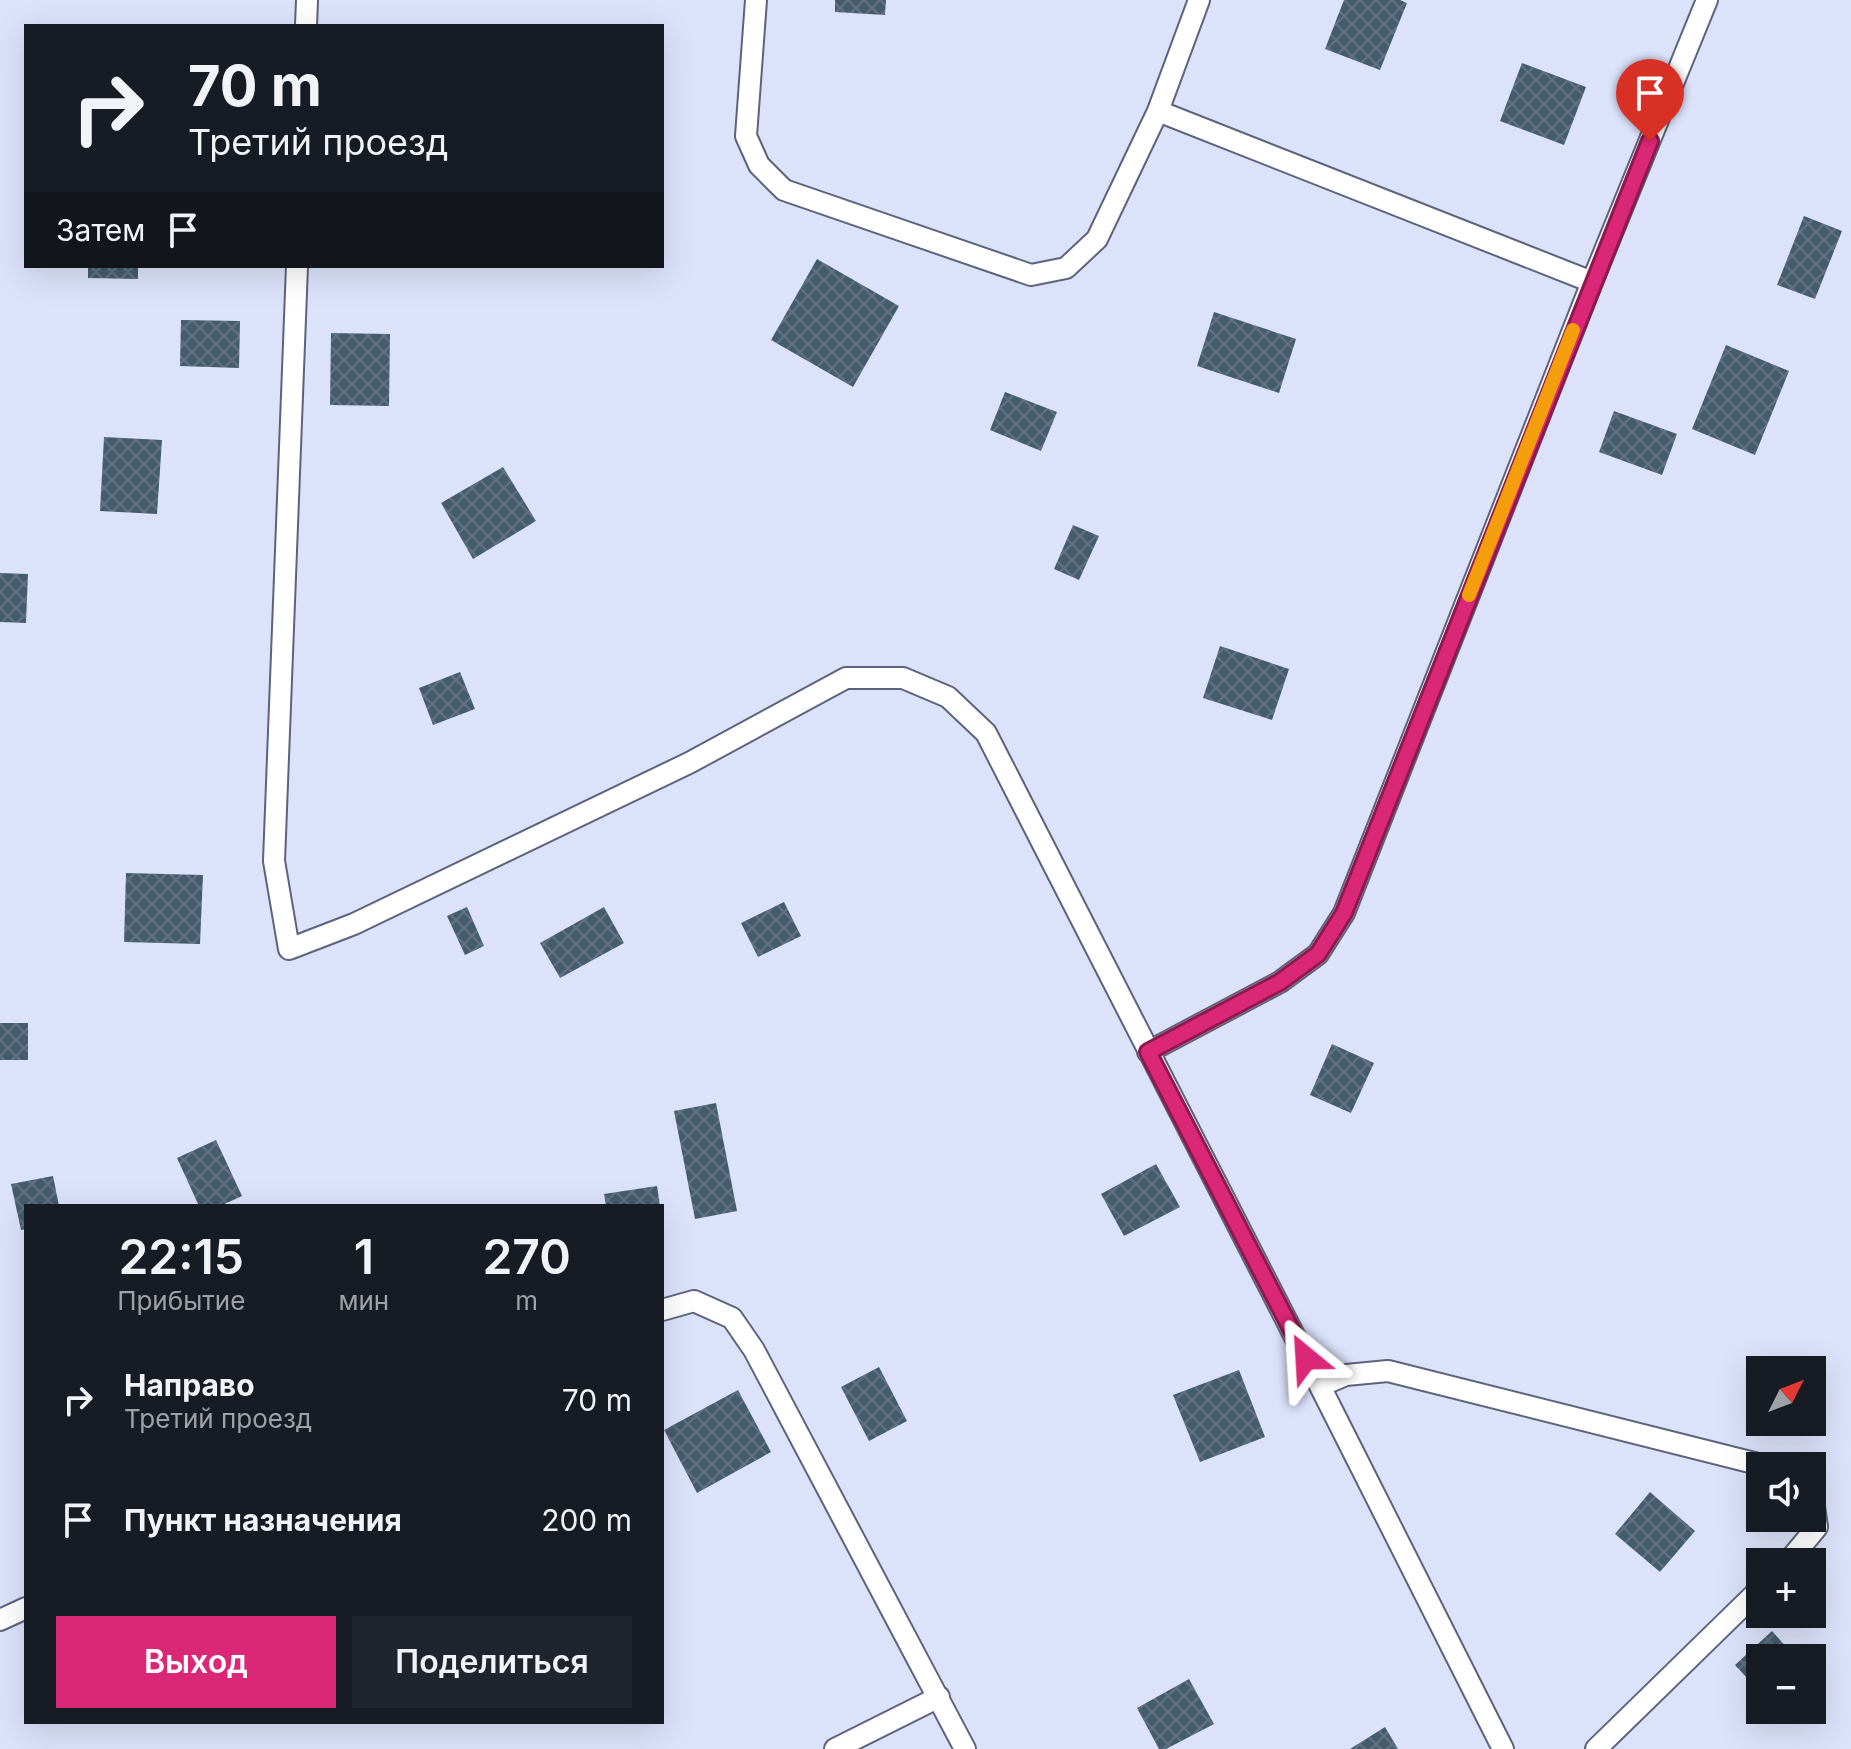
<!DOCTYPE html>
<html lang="ru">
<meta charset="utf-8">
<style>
:root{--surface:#171b24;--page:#20242c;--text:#f1f3f6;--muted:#9ea1a6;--accent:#db2777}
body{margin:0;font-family:Inter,sans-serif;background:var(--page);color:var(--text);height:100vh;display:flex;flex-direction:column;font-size:30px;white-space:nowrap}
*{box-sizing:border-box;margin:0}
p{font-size:26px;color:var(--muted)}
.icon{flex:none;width:44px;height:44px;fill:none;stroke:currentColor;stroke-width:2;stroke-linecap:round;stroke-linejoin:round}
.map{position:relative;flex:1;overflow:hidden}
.side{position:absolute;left:24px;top:1204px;width:640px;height:520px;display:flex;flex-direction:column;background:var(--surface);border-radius:0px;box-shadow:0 8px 32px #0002}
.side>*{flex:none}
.banner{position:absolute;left:24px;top:24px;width:640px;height:244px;border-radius:0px;box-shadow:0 8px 32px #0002;background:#171b24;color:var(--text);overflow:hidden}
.needle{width:52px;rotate:48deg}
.tools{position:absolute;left:1746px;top:1356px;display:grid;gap:16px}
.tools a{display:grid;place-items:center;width:80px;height:80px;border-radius:0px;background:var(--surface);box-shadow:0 8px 32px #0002;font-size:40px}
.pin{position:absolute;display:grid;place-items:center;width:68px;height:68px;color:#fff;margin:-82px -34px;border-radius:50% 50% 50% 0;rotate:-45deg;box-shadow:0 0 8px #0007}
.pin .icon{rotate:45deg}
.me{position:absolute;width:88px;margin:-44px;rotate:333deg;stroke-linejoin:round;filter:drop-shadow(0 0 6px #0008)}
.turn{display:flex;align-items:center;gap:28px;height:168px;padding:0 32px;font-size:36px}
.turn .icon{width:104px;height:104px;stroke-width:2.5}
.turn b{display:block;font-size:56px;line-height:68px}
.then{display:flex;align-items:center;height:76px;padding:0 32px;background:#0003;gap:16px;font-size:30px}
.eta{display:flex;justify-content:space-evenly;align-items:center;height:136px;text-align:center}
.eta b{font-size:48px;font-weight:600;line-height:56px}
.cta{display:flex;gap:16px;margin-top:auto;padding:16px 32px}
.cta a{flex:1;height:92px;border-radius:0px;background:var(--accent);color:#fff;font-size:32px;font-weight:600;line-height:92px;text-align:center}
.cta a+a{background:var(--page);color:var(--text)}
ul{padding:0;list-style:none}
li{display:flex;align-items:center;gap:24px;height:120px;padding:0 32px}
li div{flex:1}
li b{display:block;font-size:30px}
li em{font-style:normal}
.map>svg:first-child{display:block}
.building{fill:url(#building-cross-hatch)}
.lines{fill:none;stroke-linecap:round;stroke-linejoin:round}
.lane-casing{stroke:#5d637c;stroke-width:24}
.lane{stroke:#fff;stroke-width:20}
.route-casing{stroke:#8e194d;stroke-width:20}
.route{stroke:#db2777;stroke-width:14}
.slow{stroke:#f59e0b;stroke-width:14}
</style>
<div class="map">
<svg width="1851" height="1749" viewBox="0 0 1851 1749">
<defs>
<pattern id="building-cross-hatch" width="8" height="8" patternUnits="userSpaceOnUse" patternTransform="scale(2)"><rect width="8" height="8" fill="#455c6f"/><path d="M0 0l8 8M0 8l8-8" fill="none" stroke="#617382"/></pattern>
</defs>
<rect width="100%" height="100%" fill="#dce2fa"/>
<path class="building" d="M835,0H886L885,15L835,12Z
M1344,0H1400L1407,3L1380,70L1325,49Z
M1522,63L1586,87L1564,145L1500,121Z
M1804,216L1842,231L1815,299L1777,285Z
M817,259L899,306L853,387L771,340Z
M88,266H138V279L88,278Z
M1214,312L1296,339L1279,393L1197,366Z
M181,320L240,321L239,368L180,366Z
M331,333L390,334L389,406L330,405Z
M1726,345L1789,371L1755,455L1692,429Z
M1005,392L1057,412L1041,451L990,430Z
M1614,411L1677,434L1662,475L1599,452Z
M104,437L162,440L157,514L100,511Z
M503,467L536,521L473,559L441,503Z
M1073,525L1099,536L1079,580L1054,569Z
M0,573L28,574L26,623L0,622Z
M1220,646L1289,669L1272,720L1203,698Z
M460,672L475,709L433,725L419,688Z
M126,873L203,875L200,944L124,942Z
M784,902L801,936L758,957L741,923Z
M467,907L484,946L465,955L447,916Z
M604,907L624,943L560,978L540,943Z
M0,1023H28V1060H0Z
M1332,1044L1374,1063L1351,1113L1310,1095Z
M716,1103L737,1211L695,1219L674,1111Z
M216,1140L242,1196L220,1206H199L177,1158Z
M1156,1164L1180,1207L1124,1236L1101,1194Z
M53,1176L59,1206H26V1229L21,1230L11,1184Z
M657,1186L660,1206H606L604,1194Z
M879,1367L907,1421L869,1441L841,1387Z
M1239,1370L1265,1437L1200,1462L1173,1395Z
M738,1390L771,1452L697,1493L664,1430Z
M1650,1492L1695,1531L1660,1572L1615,1534Z
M1772,1631L1796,1658H1760V1692L1735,1665Z
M1189,1679L1214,1724L1166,1749H1159L1137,1708Z
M1385,1727L1398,1749H1350Z"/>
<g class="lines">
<defs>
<path id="lane" d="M756,0L746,136L759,165L784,190L1031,275L1066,268L1097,239L1158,111
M1199,0L1158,111L1592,282
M306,26L307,0
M297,266L274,861L289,949L354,924L689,763L846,678H903L948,697L986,733L1320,1386L1503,1749
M1148,1052L1280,982L1318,954L1344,913L1592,282L1707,0
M662,1310L694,1301L732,1318L754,1350L965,1749
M1320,1386L1346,1375L1388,1371L1766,1466
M1788,1562L1817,1527L1812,1493
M0,1620L26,1608
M835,1749L939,1697
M1596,1749L1760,1589"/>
</defs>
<use href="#lane" class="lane-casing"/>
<use href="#lane" class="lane"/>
</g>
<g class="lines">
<defs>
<path id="route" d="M1306,1358L1148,1052L1280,982L1318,954L1344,913L1650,141"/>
</defs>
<use href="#route" class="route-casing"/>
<use href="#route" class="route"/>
<path class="slow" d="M1469,595L1573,330"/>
</g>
</svg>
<div class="tools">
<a><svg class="needle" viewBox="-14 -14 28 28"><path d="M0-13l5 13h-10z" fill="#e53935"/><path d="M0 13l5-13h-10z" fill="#9ea1a6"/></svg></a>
<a><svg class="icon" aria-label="sound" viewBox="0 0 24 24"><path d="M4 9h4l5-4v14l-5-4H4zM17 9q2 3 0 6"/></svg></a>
<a>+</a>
<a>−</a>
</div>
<div class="pin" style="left:1650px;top:141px;background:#d93025"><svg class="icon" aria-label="arrive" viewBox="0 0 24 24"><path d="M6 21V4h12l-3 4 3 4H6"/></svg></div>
<svg class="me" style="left:1306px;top:1358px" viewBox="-20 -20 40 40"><path d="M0-17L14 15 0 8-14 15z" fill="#db2777" stroke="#fff" stroke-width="4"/></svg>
<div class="banner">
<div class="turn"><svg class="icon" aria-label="right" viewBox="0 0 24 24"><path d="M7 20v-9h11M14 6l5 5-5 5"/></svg><div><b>70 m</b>Третий проезд</div></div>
<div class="then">Затем<svg class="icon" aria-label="arrive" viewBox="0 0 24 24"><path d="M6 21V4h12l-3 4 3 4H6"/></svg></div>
</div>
<section class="side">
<div class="eta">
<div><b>22:15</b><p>Прибытие</p></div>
<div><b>1</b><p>мин</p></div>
<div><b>270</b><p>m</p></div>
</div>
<ul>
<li><svg class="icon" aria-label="right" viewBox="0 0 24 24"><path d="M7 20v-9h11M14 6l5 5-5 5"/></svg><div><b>Направо</b><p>Третий проезд</p></div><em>70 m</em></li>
<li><svg class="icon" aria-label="arrive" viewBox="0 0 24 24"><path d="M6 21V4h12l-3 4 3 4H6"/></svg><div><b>Пункт назначения</b></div><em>200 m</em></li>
</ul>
<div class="cta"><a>Выход</a><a>Поделиться</a></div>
</section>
</div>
